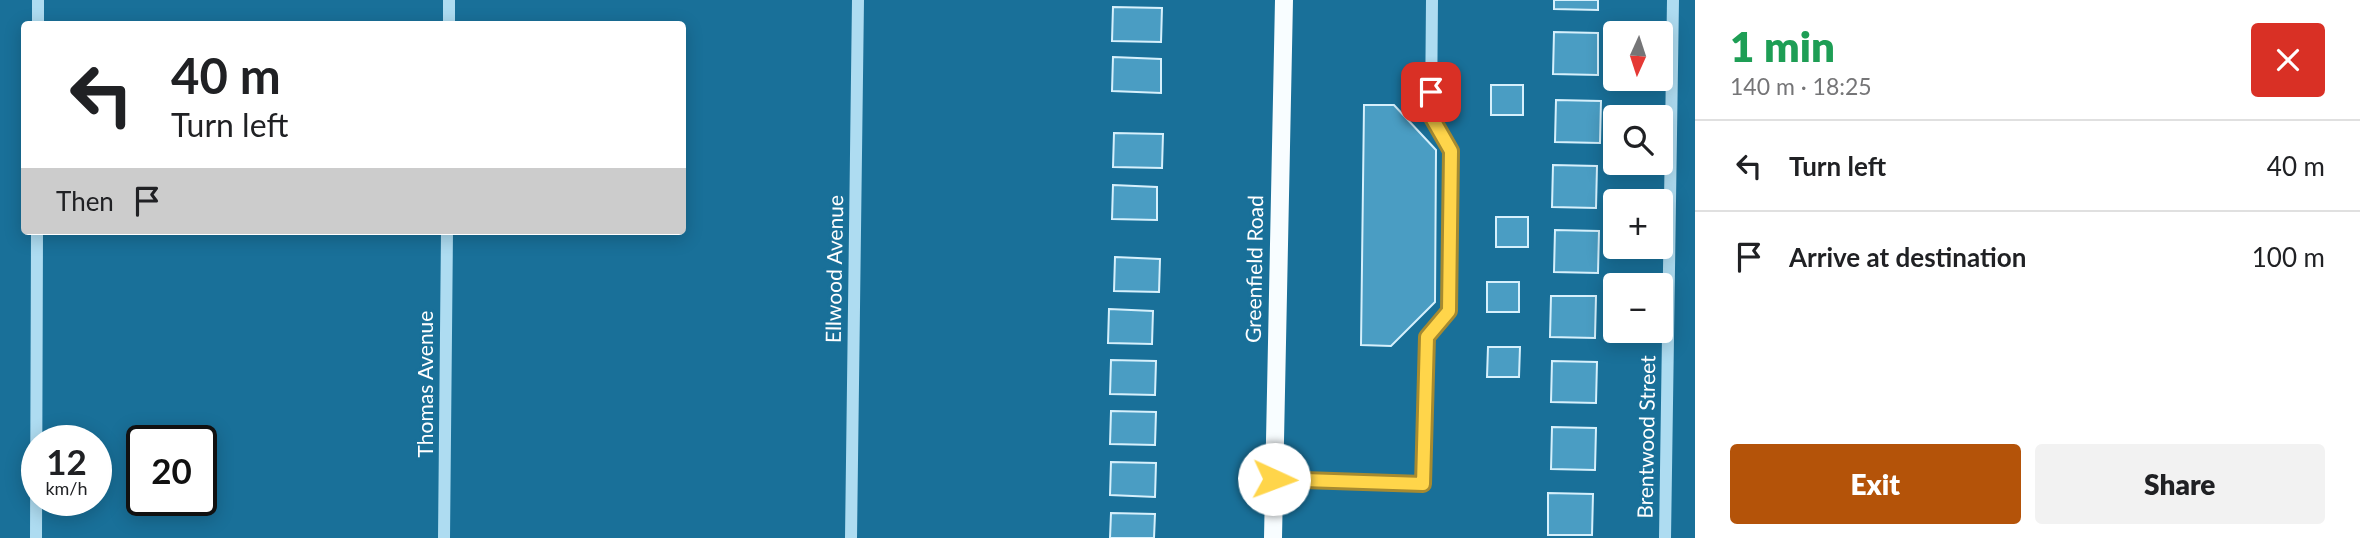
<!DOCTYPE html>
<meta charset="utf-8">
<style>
:root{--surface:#fff;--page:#f2f2f2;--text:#202124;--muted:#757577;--line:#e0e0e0;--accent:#b45309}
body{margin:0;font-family:Lato,sans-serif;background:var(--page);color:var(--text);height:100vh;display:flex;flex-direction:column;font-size:26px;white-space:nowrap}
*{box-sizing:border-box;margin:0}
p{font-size:23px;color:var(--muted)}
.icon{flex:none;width:38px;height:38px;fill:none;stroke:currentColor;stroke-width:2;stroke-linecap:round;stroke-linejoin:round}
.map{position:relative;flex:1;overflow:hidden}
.panel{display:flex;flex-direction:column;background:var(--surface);width:665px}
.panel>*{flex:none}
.guide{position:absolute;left:21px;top:21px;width:665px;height:214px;border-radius:7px;box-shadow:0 4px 18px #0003;background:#fff;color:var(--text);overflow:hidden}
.needle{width:46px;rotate:183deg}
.controls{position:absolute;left:1603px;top:21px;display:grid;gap:14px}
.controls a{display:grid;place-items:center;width:70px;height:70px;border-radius:7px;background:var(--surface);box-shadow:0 4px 18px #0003;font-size:35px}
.speed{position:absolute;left:21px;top:425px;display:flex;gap:14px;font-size:35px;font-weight:700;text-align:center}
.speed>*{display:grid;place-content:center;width:91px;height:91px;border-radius:50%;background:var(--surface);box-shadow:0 4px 18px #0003;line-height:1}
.speed small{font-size:18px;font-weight:400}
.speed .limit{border:4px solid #111;border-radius:10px;background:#fff;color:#111}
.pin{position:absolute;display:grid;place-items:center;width:60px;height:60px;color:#fff;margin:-30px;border-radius:14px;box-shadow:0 4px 10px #0006}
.me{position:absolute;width:77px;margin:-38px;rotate:92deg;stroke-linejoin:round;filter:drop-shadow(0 0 5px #0008)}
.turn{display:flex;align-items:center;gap:24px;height:147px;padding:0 35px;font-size:32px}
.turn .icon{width:91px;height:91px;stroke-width:2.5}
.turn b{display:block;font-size:49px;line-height:60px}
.then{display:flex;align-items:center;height:66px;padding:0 35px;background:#0003;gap:14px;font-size:26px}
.round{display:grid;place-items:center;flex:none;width:74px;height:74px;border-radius:7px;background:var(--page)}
.summary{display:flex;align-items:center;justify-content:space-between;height:119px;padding:0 35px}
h1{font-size:42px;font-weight:800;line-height:52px;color:#1e9e55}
.button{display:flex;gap:14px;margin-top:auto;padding:14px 35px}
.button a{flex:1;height:80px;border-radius:7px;background:var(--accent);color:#fff;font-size:28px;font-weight:800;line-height:80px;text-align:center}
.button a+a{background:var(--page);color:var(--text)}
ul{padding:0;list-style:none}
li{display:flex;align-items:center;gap:21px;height:91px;padding:0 35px;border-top:2px solid var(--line)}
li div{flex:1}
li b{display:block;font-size:26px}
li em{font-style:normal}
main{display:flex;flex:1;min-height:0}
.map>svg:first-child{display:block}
.building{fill:#4a9dc3;stroke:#d6f0fc;stroke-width:2}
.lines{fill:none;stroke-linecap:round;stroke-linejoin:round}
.minor{stroke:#aedcf1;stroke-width:12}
.major{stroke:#f8fdff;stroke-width:18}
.route-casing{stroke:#a68a30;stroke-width:18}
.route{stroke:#ffd54a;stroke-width:12}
.labels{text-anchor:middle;stroke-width:6;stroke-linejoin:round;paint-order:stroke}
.street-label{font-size:21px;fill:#fff;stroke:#197099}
</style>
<main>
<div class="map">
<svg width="1695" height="538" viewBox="0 0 1695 538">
<rect width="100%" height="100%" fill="#197099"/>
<path class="building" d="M1554,0H1598V10L1554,9Z
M1113,7L1162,8L1161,42L1112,41Z
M1554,32L1598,33V75L1553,74Z
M1113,57L1161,59V93L1112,91Z
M1491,85H1523V115H1491Z
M1556,100L1601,101L1600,143L1555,142Z
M1364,105H1394L1436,150L1435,302L1391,346L1361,345Z
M1114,133L1163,134L1162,168L1113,167Z
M1553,165L1597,166L1596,208L1552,207Z
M1113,185L1157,187V220L1112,219Z
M1496,217H1528V247H1496Z
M1555,230L1599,231L1598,273L1554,272Z
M1115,257L1160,259L1159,292L1114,291Z
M1487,282H1519V312H1487Z
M1551,296H1596L1595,338L1550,337Z
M1109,309L1153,311L1152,344L1108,343Z
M1488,347H1520L1519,377H1487Z
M1111,360L1156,361L1155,395L1110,394Z
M1552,361L1597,362L1596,403L1551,402Z
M1111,411L1156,412L1155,445L1110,444Z
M1552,427L1596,428L1595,470L1551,469Z
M1111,462L1156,463L1155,497L1110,495Z
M1548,493L1593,494L1592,535H1548Z
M1111,513L1155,514L1154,538H1110Z"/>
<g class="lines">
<path class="minor" d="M38,24V0
M449,24V0
M1274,479L1423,484L1427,337L1449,311L1451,151L1431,116L1432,0
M36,538L37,231
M444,538L447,231
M851,538L858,0
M1665,538L1673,0"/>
<path class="major" d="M1273,538L1284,0"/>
</g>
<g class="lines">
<defs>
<path id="route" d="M1274,479L1423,484L1427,337L1449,311L1451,151L1431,116V92"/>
</defs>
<use href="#route" class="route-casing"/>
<use href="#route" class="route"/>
</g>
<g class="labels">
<g class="street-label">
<text transform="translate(835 269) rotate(-89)" y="7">Ellwood Avenue</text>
<text transform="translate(1255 269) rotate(-89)" y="7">Greenfield Road</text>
<text transform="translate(426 384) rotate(-90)" y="7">Thomas Avenue</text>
<text transform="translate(1647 437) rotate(-89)" y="7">Brentwood Street</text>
</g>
</g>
</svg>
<div class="controls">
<a><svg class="needle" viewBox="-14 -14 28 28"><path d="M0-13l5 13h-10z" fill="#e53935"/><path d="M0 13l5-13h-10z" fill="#757577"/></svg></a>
<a><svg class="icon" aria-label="search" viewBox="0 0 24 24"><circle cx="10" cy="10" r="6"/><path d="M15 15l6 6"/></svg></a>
<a>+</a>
<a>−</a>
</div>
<div class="speed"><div>12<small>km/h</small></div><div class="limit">20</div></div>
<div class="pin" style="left:1431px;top:92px;background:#d93025"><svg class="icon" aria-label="arrive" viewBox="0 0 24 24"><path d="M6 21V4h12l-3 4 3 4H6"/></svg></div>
<svg class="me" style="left:1274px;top:479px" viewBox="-20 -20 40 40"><circle r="19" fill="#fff"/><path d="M0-13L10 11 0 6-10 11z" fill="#ffd54a"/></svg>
<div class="guide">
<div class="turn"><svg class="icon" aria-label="left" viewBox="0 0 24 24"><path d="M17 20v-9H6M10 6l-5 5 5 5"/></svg><div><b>40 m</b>Turn left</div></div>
<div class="then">Then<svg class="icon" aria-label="arrive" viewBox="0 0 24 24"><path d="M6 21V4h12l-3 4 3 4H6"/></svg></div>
</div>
</div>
<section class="panel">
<div class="summary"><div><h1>1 min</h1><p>140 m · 18:25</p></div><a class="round" style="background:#d93025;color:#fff"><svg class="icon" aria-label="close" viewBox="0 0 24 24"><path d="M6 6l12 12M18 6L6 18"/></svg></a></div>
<ul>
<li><svg class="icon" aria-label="left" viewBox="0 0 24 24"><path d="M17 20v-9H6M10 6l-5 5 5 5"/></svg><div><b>Turn left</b></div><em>40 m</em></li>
<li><svg class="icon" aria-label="arrive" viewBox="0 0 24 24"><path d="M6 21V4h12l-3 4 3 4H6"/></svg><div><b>Arrive at destination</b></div><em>100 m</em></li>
</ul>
<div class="button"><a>Exit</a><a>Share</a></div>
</section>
</main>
